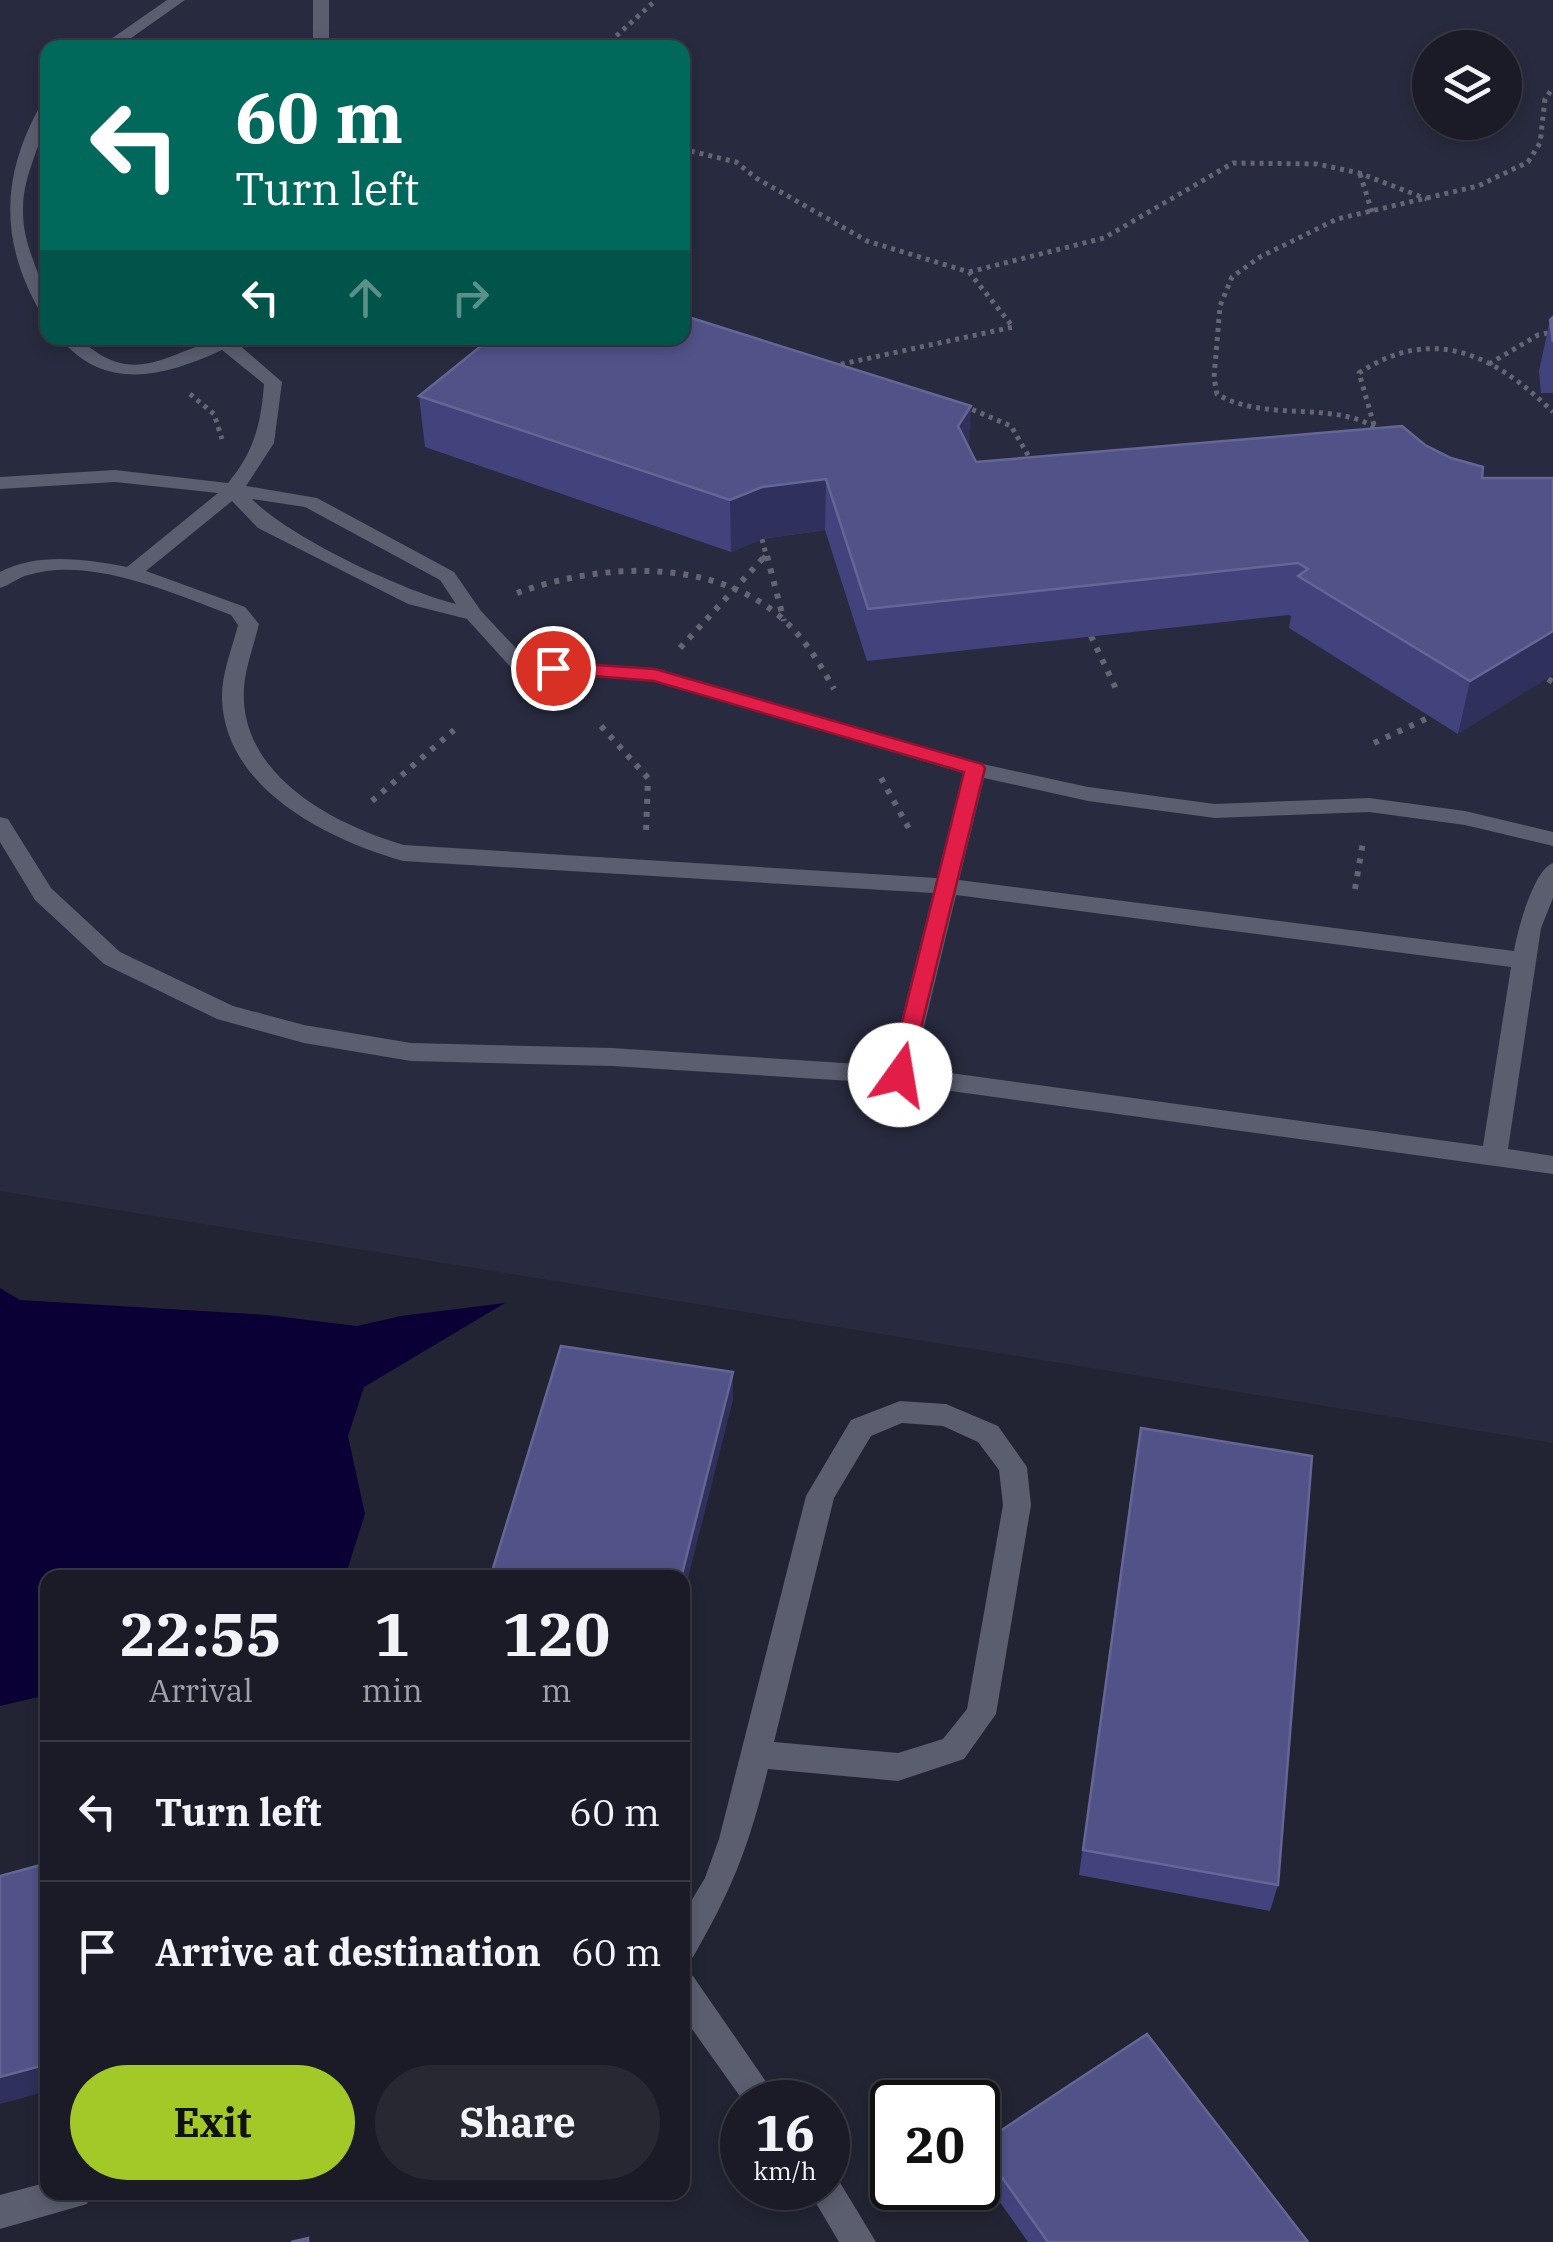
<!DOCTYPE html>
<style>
:root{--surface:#1a1b26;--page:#272832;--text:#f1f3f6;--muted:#9fa1a7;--line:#383943;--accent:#a2c928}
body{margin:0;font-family:"IBM Plex Serif",serif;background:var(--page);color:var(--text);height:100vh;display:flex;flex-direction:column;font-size:38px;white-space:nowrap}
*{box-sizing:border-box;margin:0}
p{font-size:32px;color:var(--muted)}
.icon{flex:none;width:55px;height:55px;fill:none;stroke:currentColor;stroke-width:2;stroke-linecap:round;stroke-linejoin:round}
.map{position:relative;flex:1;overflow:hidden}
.sheet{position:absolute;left:40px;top:1570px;width:650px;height:630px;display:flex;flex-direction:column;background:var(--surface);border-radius:20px;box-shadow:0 5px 15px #0003,0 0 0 2px var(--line)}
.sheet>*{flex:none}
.banner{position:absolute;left:40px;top:40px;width:650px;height:305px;border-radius:20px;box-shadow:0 5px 15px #0003,0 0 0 2px var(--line);background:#00695c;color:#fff;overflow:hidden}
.controls{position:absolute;left:1412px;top:30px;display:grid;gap:20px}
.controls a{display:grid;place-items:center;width:110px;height:110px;border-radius:50%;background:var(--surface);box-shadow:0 5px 15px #0003,0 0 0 2px var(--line);font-size:50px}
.speed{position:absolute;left:720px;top:2080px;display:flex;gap:20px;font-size:50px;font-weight:700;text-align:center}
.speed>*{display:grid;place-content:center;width:130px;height:130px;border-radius:50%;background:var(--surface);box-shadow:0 5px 15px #0003,0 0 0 2px var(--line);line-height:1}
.speed small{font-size:25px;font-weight:400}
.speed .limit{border:5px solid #111;border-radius:15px;background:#fff;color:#111}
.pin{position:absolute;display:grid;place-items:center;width:85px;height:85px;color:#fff;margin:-42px;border:5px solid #fff;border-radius:50%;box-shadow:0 2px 10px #0007}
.me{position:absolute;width:110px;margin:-55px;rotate:13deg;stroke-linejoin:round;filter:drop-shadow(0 0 8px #0008)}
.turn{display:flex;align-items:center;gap:35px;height:210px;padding:0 30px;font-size:45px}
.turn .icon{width:130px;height:130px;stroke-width:2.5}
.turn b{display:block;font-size:70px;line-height:85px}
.lanes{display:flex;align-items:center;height:95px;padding:0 30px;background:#0003;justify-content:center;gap:50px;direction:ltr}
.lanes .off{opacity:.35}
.eta{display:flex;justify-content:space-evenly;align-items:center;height:170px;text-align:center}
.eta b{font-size:60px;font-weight:800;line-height:70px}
.cta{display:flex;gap:20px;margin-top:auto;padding:20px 30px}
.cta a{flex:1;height:115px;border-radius:60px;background:var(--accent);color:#111;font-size:40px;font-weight:800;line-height:115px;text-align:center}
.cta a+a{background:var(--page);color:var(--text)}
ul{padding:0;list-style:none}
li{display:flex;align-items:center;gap:30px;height:140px;padding:0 30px;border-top:2px solid var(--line)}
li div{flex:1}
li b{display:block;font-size:38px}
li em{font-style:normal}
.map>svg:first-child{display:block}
.built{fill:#282a3f;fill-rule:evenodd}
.water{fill:#0a0036}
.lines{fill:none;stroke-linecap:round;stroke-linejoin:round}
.path-far1{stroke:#636572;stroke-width:5;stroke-dasharray:4 5;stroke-linecap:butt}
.path{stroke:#636572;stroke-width:6;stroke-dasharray:5 8;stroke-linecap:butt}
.minor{fill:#5b5e6f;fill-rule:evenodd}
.wall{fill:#42437d}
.shaded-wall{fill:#2f305b}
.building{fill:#515287;stroke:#656695;stroke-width:2.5}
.route{fill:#e11d48;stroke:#92132f;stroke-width:2.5}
</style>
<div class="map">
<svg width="1553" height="2242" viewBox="0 0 1553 2242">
<rect width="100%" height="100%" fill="#222433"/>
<path class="built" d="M0,0H1553V1443L0,1191ZM48,48H682V338H48ZM1430,48H1505V122H1430Z"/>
<path class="water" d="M0,1288L20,1300L267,1315L357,1326L401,1316L505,1303L364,1387L348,1436L365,1514L345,1577L48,1578L47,1695L0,1706Z"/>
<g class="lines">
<path class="path-far1" d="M603,48L656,0
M682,149L736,162L756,178L867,241L969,272L1013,327L833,366
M1360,174L1372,212
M969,272L1104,238L1233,163L1317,164L1359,173L1427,199
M1489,364L1538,335L1553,332
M190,394L214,414L222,439
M964,406L1011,426L1032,462
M1374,425L1359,373C1433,324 1495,355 1553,412
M1382,432C1337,398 1267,424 1217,394L1214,378L1220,306L1232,277L1260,257L1337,219L1478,186L1528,162L1540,143L1545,99L1553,88
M762,539L767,559
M763,559L766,555"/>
<path class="path" d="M767,556L784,621
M517,593C600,563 713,556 784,620C805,639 820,664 834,689
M1091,636L1116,689
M680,648L765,556
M1548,679L1553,682
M601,726L648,778L646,831
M1374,743L1430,717
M881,778L912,834
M372,801L454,730
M1355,889L1363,842"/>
<path class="minor" d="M167,0H185L117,48H98Z
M313,0H329V48H313Z
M48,101C48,137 23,169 23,209C22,252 48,281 48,316L42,315C0,244 0,178 40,106Z
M60,338H79C142,398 176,338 242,338L237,343L282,382L274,443L246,486L317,498L454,572L481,611L527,660L655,668L978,763L1088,787L1215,804L1369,798L1465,811L1553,832V846L1465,825L1369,812L1215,818L1088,801L984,778L959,880L1514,951C1517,931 1534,869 1553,863V898L1541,928L1508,1149L1553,1156V1174L900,1084L612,1066L411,1061L304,1043L217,1019L104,964L35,900L0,842V817L8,819L51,888L120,952L233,1006L304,1025L411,1043L612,1048L890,1066L933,893L403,861C329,840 226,790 222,700C221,675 232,649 238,625L231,615C173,593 90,556 28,575C17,578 10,585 0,588V572C37,552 87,559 127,567L218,493L115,482L0,489V477L115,470L228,483C254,452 261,424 264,384L222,350C166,376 105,393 60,338ZM252,499L305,507L440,580L456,604C403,591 289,537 252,499ZM232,501L258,528L408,604L467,619L514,671L654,681L963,773L937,878L404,845C338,826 248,780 244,701C242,675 253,649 259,624L245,607L146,571ZM956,895L1511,967L1483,1146L914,1068Z
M900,1401L946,1404L998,1426L1027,1467L1031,1505L996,1714L964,1759L898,1781L768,1769C749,1846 733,1888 693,1957L682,1961V1916L705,1878L719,1839L806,1496L851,1420ZM902,1423L943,1426L978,1442L999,1470L1003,1505L967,1709L943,1739L898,1753L774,1742L834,1498L871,1436Z
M682,1972L693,1976L780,2102H744L682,2015Z
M828,2172L836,2176L876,2242H839L807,2188H828Z
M48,2182V2192H92L87,2204L0,2229V2195Z"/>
</g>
<path class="wall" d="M1553,317V393H1541L1539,371L1550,320Z
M419,396L971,406L968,447L976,462L1425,445L1482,478H1553L1458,734L1289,628L1291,616L1289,615L867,661L825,530L762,539L731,552L425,447Z
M1136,1456L1278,1885L1270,1911L1079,1875Z
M979,2145L1308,2242H1028L978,2171Z"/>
<path class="shaded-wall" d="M971,406L967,457L958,426Z
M826,479L825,530L762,539L731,552L730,500L762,487Z
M1553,631V675L1458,734L1470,681Z
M733,1372V1400L682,1602V1578H681Z
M48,2064V2091L0,2104V2077Z"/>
<path class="building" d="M682,315L971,406L958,426L976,462L1402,426L1425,445L1451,458L1483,467L1482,478H1553V631L1470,681L1298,576L1308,569L1298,563L868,609L826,479L762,487L730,500L419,396L491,338H682Z
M1553,317V342L1550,320Z
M561,1346L733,1372L681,1578H490Z
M1141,1428L1312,1456L1278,1885L1083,1850Z
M48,1863V2064L0,2077V1876Z
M1147,2034L1308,2242H1048L979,2145Z
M308,2238V2242H291Z"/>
<path class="route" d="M553,662L655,669L982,764L985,768L908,1081L900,1083L889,1075L964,772L654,681L546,672L544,668Z"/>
</svg>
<div class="controls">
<a><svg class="icon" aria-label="layers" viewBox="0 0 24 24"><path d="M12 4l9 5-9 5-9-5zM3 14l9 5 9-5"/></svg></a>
</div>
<div class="speed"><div>16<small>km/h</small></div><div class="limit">20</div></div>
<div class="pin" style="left:553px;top:668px;background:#d93025"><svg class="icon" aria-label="arrive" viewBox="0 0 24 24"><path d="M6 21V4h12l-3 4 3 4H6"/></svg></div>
<svg class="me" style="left:900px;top:1075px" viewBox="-20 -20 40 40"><circle r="19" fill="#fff"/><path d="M0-13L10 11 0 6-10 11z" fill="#e11d48"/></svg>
<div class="banner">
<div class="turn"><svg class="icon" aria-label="left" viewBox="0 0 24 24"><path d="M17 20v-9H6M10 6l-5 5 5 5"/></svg><div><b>60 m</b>Turn left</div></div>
<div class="lanes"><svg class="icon" aria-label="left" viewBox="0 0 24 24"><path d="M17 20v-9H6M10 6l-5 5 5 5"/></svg><svg class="icon off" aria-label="ahead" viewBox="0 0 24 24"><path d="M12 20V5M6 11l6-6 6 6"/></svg><svg class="icon off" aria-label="right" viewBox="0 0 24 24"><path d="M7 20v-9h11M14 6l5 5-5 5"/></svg></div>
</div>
<section class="sheet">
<div class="eta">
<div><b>22:55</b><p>Arrival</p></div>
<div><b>1</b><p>min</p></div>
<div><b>120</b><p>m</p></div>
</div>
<ul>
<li><svg class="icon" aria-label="left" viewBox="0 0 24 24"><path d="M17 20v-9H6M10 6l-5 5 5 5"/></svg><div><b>Turn left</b></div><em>60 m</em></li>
<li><svg class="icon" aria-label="arrive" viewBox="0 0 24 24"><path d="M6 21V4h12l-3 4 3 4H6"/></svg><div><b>Arrive at destination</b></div><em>60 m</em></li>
</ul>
<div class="cta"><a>Exit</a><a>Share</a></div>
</section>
</div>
